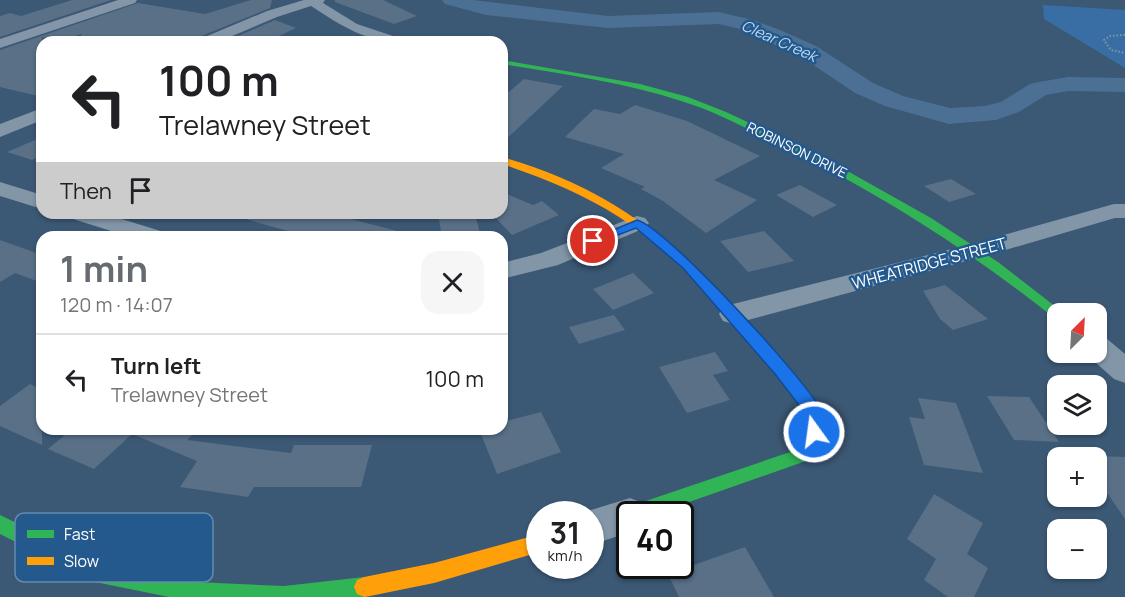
<!DOCTYPE html>
<meta charset="utf-8">
<style>
:root{--surface:#fff;--page:#f6f6f6;--text:#202124;--muted:#757577;--line:#e0e0e0;--accent:#656b71}
body{margin:0;font-family:Manrope,sans-serif;background:var(--page);color:var(--text);height:100vh;display:flex;flex-direction:column;font-size:22px;white-space:nowrap}
*{box-sizing:border-box;margin:0}
p{font-size:20px;color:var(--muted)}
.icon{flex:none;width:33px;height:33px;fill:none;stroke:currentColor;stroke-width:2;stroke-linecap:round;stroke-linejoin:round}
.map{position:relative;flex:1;overflow:hidden}
.side{position:absolute;left:36px;top:231px;width:472px;height:204px;display:flex;flex-direction:column;background:var(--surface);border-radius:18px;box-shadow:0 2px 4px #0004}
.side>*{flex:none}
.hud{position:absolute;left:36px;top:36px;width:472px;height:183px;border-radius:18px;box-shadow:0 2px 4px #0004;background:#fff;color:var(--text);overflow:hidden}
.needle{width:39px;rotate:24deg}
.fabs{position:absolute;left:1047px;top:303px;display:grid;gap:12px}
.fabs a{display:grid;place-items:center;width:60px;height:60px;border-radius:12px;background:var(--surface);box-shadow:0 2px 4px #0004;font-size:30px}
.speed{position:absolute;left:526px;top:501px;display:flex;gap:12px;font-size:30px;font-weight:700;text-align:center}
.speed>*{display:grid;place-content:center;width:78px;height:78px;border-radius:50%;background:var(--surface);box-shadow:0 2px 4px #0004;line-height:1}
.speed small{font-size:15px;font-weight:400}
.speed .limit{border:3px solid #111;border-radius:9px;background:#fff;color:#111}
.pin{position:absolute;display:grid;place-items:center;width:51px;height:51px;color:#fff;margin:-26px;border:3px solid #fff;border-radius:50%;box-shadow:0 2px 6px #0007}
.me{position:absolute;width:66px;margin:-33px;rotate:346deg;stroke-linejoin:round;filter:drop-shadow(0 0 4px #0008)}
.turn{display:flex;align-items:center;gap:21px;height:126px;padding:0 24px;font-size:27px}
.turn .icon{width:78px;height:78px;stroke-width:2.5}
.turn b{display:block;font-size:42px;line-height:51px}
.then{display:flex;align-items:center;height:57px;padding:0 24px;background:#0003;gap:12px;font-size:22px}
.round{display:grid;place-items:center;flex:none;width:63px;height:63px;border-radius:18px;background:var(--page)}
.overview{display:flex;align-items:center;justify-content:space-between;height:102px;padding:0 24px}
h1{font-size:36px;font-weight:700;line-height:45px;color:var(--accent)}
ul{padding:0;list-style:none}
li{display:flex;align-items:center;gap:18px;height:90px;padding:0 24px;border-top:2px solid var(--line)}
li div{flex:1}
li b{display:block;font-size:22px}
li em{font-style:normal}
.map>svg:first-child{display:block}
.green{fill:#386ea3}
.lines{fill:none;stroke-linecap:round;stroke-linejoin:round}
.river{fill:#4c7094;fill-rule:evenodd}
.building{fill:#597087}
.path{stroke:#8296a8;stroke-width:2;stroke-dasharray:1.5 2;stroke-linecap:butt}
.street{fill:#8296a8;fill-rule:evenodd}
.fast{fill:#30b455;fill-rule:evenodd}
.slow{fill:#ff9f0a;fill-rule:evenodd}
.route{fill:#1a73e8;stroke:#114b97;stroke-width:1.5}
.labels{text-anchor:middle;stroke-width:5;stroke-linejoin:round;paint-order:stroke}
.far-street-label{font-size:14px;fill:#fff;stroke:#23598d}
.far-water-label{font-size:15px;font-style:italic;fill:#bed9f2;stroke:#23598d}
.street-label{font-size:16px;fill:#fff;stroke:#23598d}
.key{fill:#23598d;stroke:#658baf;stroke-width:1.5}
.key-label{font-size:16px;fill:#fff}
</style>
<div class="map">
<svg width="1125" height="597" viewBox="0 0 1125 597">
<rect width="100%" height="100%" fill="#3b5875"/>
<path class="green" d="M1043,5L1125,10V68L1044,19Z"/>
<g class="lines">
<path class="river" d="M442,0H473L608,16L719,12L753,20L780,30L816,46L873,83L903,96L950,108L985,106L1001,102L1030,84L1039,82L1068,77L1125,78V92L1068,91L1046,95L1019,112L996,120L949,124L885,106L855,93L800,56L740,29L719,24L608,28L486,15L445,4Z"/>
</g>
<path class="building" d="M72,0H111L0,37V16L10,13L21,16Z
M251,0H272L270,8L199,37L196,42H82L81,34L63,41L42,37V97L0,87V50L138,3L205,14Z
M335,0H383L417,16L394,24L335,2Z
M275,20L296,28L266,42H224Z
M524,79L563,86L502,143V98Z
M635,105L687,121L760,156L714,180L757,200L706,233L663,201L641,189L645,187L601,168L624,154L565,137L594,109L620,114Z
M42,137V156L32,160L7,152Z
M951,179L976,194L949,202L924,186Z
M800,185L837,205L813,217L776,195Z
M502,192L533,205L542,201L559,215L512,235L491,213H502Z
M242,213H328L397,231L396,237H309L242,218Z
M475,214L481,237H442L439,219Z
M764,231L794,261L748,272L720,241Z
M0,240L42,255V283L15,273L0,282Z
M633,273L654,293L613,310L593,289Z
M945,285L988,319L953,330L940,319L923,291Z
M614,315L625,330L579,344L569,327Z
M715,352L728,371L713,375L730,400L687,413L659,367Z
M30,384L42,390V445L0,426V406Z
M987,396L1029,397L1059,442L1014,440Z
M918,398L956,403L983,473L924,465L909,417L925,419Z
M541,412L561,452L497,474L479,429H502V422Z
M72,429H198L187,440L291,453L294,445H372L361,487H254L248,497L180,487L197,461L132,434L94,469L48,449Z
M1096,456L1125,457V519L1108,494H1096Z
M934,494L983,523L967,554L988,568L974,597H948L924,580L936,559L907,539Z
M745,547L774,597H679L668,574Z"/>
<g class="lines">
<path class="path" d="M1125,35L1110,36L1104,40L1111,50L1125,53"/>
<path class="street" d="M118,0H137L135,3L0,48V39Z
M304,0H325L323,3L357,24L402,39L404,42C366,42 343,27 311,6L277,17L218,42H198L200,39L267,11Z
M42,108V120L0,137V124Z
M0,182L42,195V209L0,196Z
M1114,204H1125V218H1115L985,256L733,324L723,321L719,314L723,307L733,304L968,245Z
M67,213H102L164,232L167,237H130L70,218Z
M637,216L645,218L649,223L645,228L558,265L502,279V263L541,253Z
M1096,336L1106,338L1125,354V383L1114,379L1086,354L1096,352Z
M630,498L643,503L648,514H630V532L591,545V514H578Z"/>
<path class="fast" d="M502,60L640,84L688,97L726,112L826,159L931,218L998,262L1065,314H1058V319L1053,317C965,247 871,188 768,139C740,125 711,110 681,101C623,82 562,74 502,64Z
M803,390L809,392L822,415L823,451L820,456L655,514H630V522L625,520L623,514L625,508L805,447L806,415L795,396L797,392Z
M0,515L97,562L195,582L284,586L364,577L371,580L374,587L371,594L365,597H169L95,582L0,534Z"/>
<path class="slow" d="M502,157C648,198 714,283 809,392L811,396L809,400L803,402L797,400C743,335 692,263 619,217C583,194 543,178 502,164Z
M540,534V552L434,583L365,597L357,594L354,587L357,580L364,577L434,563Z"/>
</g>
<path class="route" d="M637,220C666,227 806,380 821,410C824,417 823,430 820,437L814,439L808,437L806,432V414L775,374L683,268L636,228L597,243H588L587,241Z"/>
<g class="labels">
<g class="far-street-label">
<text transform="translate(797 150) rotate(26)" y="5">ROBINSON DRIVE</text>
</g>
<g class="far-water-label">
<text transform="translate(779 41) rotate(24)" y="5">Clear Creek</text>
</g>
<g class="street-label">
<text transform="translate(929 263) rotate(-15)" y="6">WHEATRIDGE STREET</text>
</g>
</g>
<rect x="15" y="513" width="198" height="69" rx="9" class="key"/>
<rect x="27" y="530" width="27" height="8" fill="#30b455"/>
<rect x="27" y="557" width="27" height="8" fill="#ff9f0a"/>
<g class="key-label">
<text x="64" y="540">Fast</text>
<text x="64" y="567">Slow</text>
</g>
</svg>
<div class="fabs">
<a><svg class="needle" viewBox="-14 -14 28 28"><path d="M0-13l5 13h-10z" fill="#e53935"/><path d="M0 13l5-13h-10z" fill="#757577"/></svg></a>
<a><svg class="icon" aria-label="layers" viewBox="0 0 24 24"><path d="M12 4l9 5-9 5-9-5zM3 14l9 5 9-5"/></svg></a>
<a>+</a>
<a>−</a>
</div>
<div class="speed"><div>31<small>km/h</small></div><div class="limit">40</div></div>
<div class="pin" style="left:593px;top:241px;background:#d93025"><svg class="icon" aria-label="arrive" viewBox="0 0 24 24"><path d="M6 21V4h12l-3 4 3 4H6"/></svg></div>
<svg class="me" style="left:814px;top:432px" viewBox="-20 -20 40 40"><circle r="17" fill="#1a73e8" stroke="#fff" stroke-width="3"/><path d="M0-11L8 9 0 5-8 9z" fill="#fff"/></svg>
<div class="hud">
<div class="turn"><svg class="icon" aria-label="left" viewBox="0 0 24 24"><path d="M17 20v-9H6M10 6l-5 5 5 5"/></svg><div><b>100 m</b>Trelawney Street</div></div>
<div class="then">Then<svg class="icon" aria-label="arrive" viewBox="0 0 24 24"><path d="M6 21V4h12l-3 4 3 4H6"/></svg></div>
</div>
<section class="side">
<div class="overview"><div><h1>1 min</h1><p>120 m · 14:07</p></div><a class="round"><svg class="icon" aria-label="close" viewBox="0 0 24 24"><path d="M6 6l12 12M18 6L6 18"/></svg></a></div>
<ul>
<li><svg class="icon" aria-label="left" viewBox="0 0 24 24"><path d="M17 20v-9H6M10 6l-5 5 5 5"/></svg><div><b>Turn left</b><p>Trelawney Street</p></div><em>100 m</em></li>
</ul>
</section>
</div>
